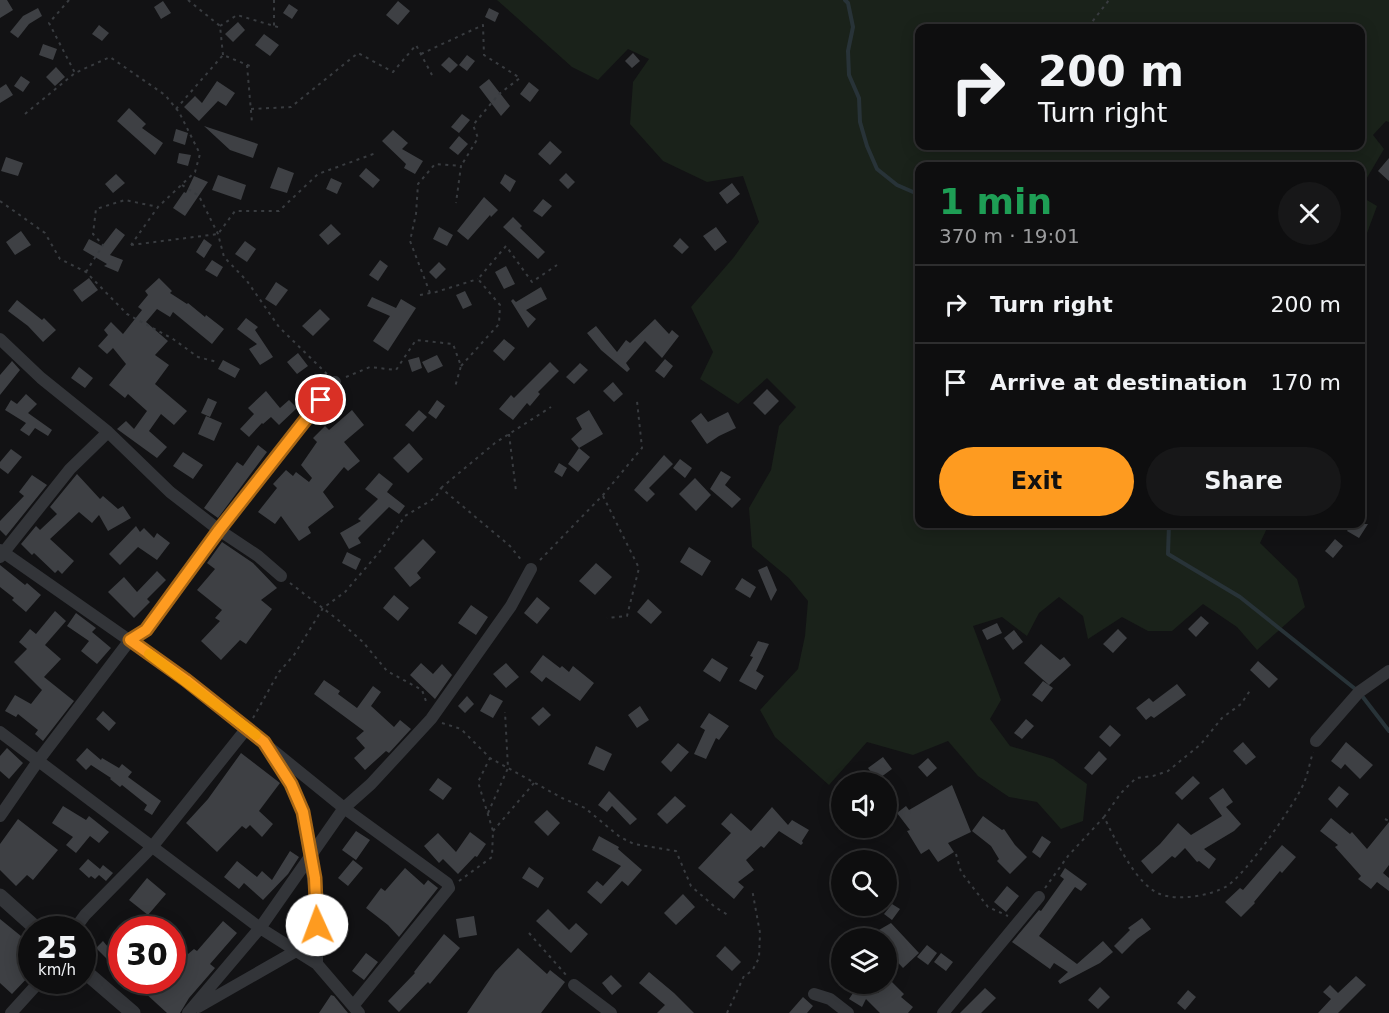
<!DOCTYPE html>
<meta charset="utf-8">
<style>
:root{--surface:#0e0e0f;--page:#171718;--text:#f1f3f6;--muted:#9b9c9e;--line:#2e2e2f;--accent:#fe9b20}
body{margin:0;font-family:"DejaVu Sans",sans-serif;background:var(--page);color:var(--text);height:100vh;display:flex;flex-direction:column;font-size:22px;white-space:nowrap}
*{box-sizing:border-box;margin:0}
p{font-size:20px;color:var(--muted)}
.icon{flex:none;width:33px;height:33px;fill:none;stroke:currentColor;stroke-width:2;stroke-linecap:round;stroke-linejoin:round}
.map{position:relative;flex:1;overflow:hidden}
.side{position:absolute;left:915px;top:162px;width:450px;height:366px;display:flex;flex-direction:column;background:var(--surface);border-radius:12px;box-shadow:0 3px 15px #0003,0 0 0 2px var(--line)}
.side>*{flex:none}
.top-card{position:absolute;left:915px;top:24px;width:450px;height:126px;border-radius:12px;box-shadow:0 3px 15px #0003,0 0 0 2px var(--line);background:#0e0e0f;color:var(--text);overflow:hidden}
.fabs{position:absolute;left:831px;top:772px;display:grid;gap:12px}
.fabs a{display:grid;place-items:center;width:66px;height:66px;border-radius:50%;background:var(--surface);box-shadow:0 3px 15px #0003,0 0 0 2px var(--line);font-size:30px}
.speed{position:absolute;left:18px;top:916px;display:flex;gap:12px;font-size:30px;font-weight:700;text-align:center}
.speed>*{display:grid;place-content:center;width:78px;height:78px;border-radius:50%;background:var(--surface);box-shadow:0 3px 15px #0003,0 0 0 2px var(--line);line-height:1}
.speed small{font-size:15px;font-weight:400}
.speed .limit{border:9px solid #d22;background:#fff;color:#111}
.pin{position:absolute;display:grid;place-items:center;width:51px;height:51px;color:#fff;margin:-26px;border:3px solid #fff;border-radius:50%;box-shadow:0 2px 6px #0007}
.me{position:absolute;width:66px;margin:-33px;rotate:358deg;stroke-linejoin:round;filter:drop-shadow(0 0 4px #0008)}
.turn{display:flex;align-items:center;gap:21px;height:126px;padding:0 24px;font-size:27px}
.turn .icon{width:78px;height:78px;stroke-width:2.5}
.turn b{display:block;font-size:42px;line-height:51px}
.round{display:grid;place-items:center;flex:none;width:63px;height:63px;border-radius:32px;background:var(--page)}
.summary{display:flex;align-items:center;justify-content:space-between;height:102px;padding:0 24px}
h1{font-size:36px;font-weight:800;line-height:45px;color:#1e9e55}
.cta{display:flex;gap:12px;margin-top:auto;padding:12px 24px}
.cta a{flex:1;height:69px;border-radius:36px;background:var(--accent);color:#111;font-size:24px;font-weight:800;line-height:69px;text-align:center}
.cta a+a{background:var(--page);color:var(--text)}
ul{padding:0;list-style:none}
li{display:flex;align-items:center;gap:18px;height:78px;padding:0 24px;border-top:2px solid var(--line)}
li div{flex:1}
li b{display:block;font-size:22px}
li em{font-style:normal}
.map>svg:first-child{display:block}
.green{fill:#1a221a;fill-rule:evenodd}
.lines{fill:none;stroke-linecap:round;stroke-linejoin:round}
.stream{stroke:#283338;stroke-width:4}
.building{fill:#3e4044}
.path{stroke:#393c40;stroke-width:2;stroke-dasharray:3 4.5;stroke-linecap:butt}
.minor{stroke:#333539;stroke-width:12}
.tertiary{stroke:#333539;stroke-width:15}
.route-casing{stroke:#a56515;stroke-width:15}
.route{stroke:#fe9b20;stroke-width:10}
.slow{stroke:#f59e0b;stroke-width:10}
</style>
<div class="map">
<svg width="1389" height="1013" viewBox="0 0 1389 1013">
<rect width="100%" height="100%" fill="#121214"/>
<path class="green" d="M497,0H1389V122L1386,121L1373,135L1384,149L1361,188L1360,166H920V524H1269L1260,543L1297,579L1305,607L1257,650L1237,627L1203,604L1172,631H1148L1122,617L1088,639L1083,616L1059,597L1039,613L1027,636L1002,617L973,626L1001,700L990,719L1010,746L1053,759L1087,784L1083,821L1061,829L1037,802L1009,797L978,776L948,741L913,755L867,742L829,785L775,737L760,710L798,669L805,636L808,601L789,578L752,547L749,508L771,470L779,426L796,407L767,378L738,404L700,379L713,352L691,307L734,257L759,222L743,176L707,182L663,161L630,124L633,82L649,59L628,49L598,80L572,67ZM920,28H1360V146H920Z
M1360,196L1377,206L1367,233L1361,231Z"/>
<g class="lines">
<path class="stream" d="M845,0L848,3L853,27L848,51L849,75L859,98L860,122L867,146L877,169L897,185L920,195
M1169,524L1168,554L1240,597L1359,692L1389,731"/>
</g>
<path class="building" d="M0,0H7L13,10L0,18Z
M163,1L171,13L161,19L154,7Z
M398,1L410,11L398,25L386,15Z
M289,4L298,10L292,19L283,13Z
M38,8L42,16L29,24L18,38L10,32L23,16Z
M489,8L499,13L495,22L485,17Z
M238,22L245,30L233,42L225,34Z
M99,25L109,33L102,41L92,34Z
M264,34L279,45L270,56L255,45Z
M43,44L57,49L53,60L39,55Z
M633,53L640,61L632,68L625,61Z
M467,55L475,61L467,71L459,65Z
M449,57L458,65L450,73L441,65Z
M56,67L65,77L55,86L46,77Z
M21,76L30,82L23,92L14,86Z
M489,79L510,106L501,116L479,87Z
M217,81L235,93L226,106L218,101L199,121L184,107L195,96L202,103Z
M529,82L539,90L530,102L520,94Z
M6,84L13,95L0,103V88Z
M129,108L146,124L142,128L163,143L155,155L117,121Z
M462,114L470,120L459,133L451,127Z
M204,126L258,144L253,158L230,150Z
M176,129L188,133L185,145L173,141Z
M393,130L408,143L402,149L423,161L415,174L404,168L406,164L382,141Z
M459,136L468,144L458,155L449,148Z
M550,141L562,152L550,165L538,154Z
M179,153L191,155L188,166L177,163Z
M6,157L23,163L18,176L1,171Z
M1389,158V181L1378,171Z
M278,167L294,173L287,193L270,188Z
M366,168L380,180L373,188L359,176Z
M566,173L575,182L568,189L559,180Z
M116,174L125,183L113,193L105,184Z
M505,174L516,181L510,192L500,183Z
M218,175L246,185L241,200L212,190Z
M194,176L208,182L185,216L173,208L184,192L186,193Z
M331,178L342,183L337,194L326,189Z
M732,183L740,194L727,204L719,193Z
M484,197L498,210L491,217L490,215L468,240L457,231Z
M543,199L552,206L542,217L533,211Z
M513,217L522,226L520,228L545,252L538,259L503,227Z
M331,224L341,234L328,245L319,235Z
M439,227L453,235L447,246L433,239Z
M716,227L727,242L715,251L703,236Z
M116,228L125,235L110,255L123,260L118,272L104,266L107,264L83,250L89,239L102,246Z
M21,231L31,245L15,255L6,242Z
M680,238L689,247L682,254L673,246Z
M204,239L212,245L204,258L196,252Z
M245,241L256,249L247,262L235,254Z
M212,260L223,267L217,277L205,270Z
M380,260L388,266L378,281L369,275Z
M439,262L446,269L436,279L429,272Z
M506,266L515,284L504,289L495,272Z
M89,278L98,290L82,302L73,290Z
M159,278L172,291L170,293L187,304L188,303L205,317L206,315L224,329L212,344L173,312L170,317L157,309L146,322L168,341L155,355L169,365L155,384L187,411L174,425L161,414L149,431L167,447L157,458L117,429L126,421L134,429L147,411L128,394L125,398L109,385L126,364L113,348L107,354L98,346L108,335L104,330L111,322L123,334L142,310L138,307L148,295L145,291Z
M276,282L288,290L276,306L265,299Z
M541,287L547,299L526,310L536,319L528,328L511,301L513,299L516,302Z
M465,291L472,305L463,309L456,295Z
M372,297L396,308L401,299L416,308L388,351L373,341L390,316L367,306Z
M17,300L42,320L44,318L56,330L43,342L28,326L8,311Z
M320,309L330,319L313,336L302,326Z
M246,318L258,327L255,330L273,357L260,365L249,349L257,344L237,329Z
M655,319L669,334L672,330L679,336L662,358L645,341L626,363L630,369L627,372L601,350L587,333L596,326L617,352L626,340L630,343Z
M504,339L515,348L504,361L493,351Z
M298,353L308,366L297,374L287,362Z
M437,355L443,366L428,373L422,362Z
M419,357L422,368L412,372L408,360Z
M665,359L673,366L664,378L655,371Z
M223,360L240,369L235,378L218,369Z
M12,361L20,370L0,395V375Z
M550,362L559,371L538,392L540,394L530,406L527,403L513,420L499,409L511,395L514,398Z
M580,363L588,370L574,384L566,377Z
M79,367L93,378L85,388L71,378Z
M613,382L623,394L614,402L603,391Z
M767,389L779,401L765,415L753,403Z
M266,391L280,408L289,400L297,408L279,425L271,417L263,424L262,423L249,437L240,429L254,414L248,408Z
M26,394L37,404L28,413L52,430L48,436L35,428L29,436L20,430L26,423L5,410L11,400L17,404Z
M208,398L217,402L210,417L201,413Z
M437,400L445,406L436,419L428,413Z
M352,410L364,425L344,442L360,461L348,471L344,467L323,492L334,507L308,527L311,533L299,541L281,516L275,524L258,512L277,488L273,484L286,470L293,476L296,472L309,482L312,478L301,465L317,442L313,438L325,426L329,430Z
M419,410L427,417L413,432L405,425Z
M589,410L603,434L579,448L571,439L582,429L576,418Z
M728,412L736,428L719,436L707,444L691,421L701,413L708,422Z
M206,416L222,423L214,441L198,434Z
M409,443L423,459L408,473L393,458Z
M258,445L267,452L218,518L204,508L237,462L243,466Z
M579,448L590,457L578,472L568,464Z
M11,449L22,457L8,474L0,468V462Z
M183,452L203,465L193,479L173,466Z
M664,455L673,464L649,488L655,494L647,502L634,490Z
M680,459L692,468L685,478L673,468Z
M559,463L567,468L562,477L554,472Z
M721,471L731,477L725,485L741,499L732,508L710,489Z
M379,473L393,484L387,492L405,506L399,514L389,507L358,538L361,543L349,549L340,533L361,521L358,519L378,499L365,489Z
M77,474L100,499L103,496L118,509L123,506L131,518L108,531L99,515L92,523L79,512L50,539L74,561L62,574L58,570L55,573L34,553L32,555L21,544L36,526L40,530L57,514L50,507Z
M32,475L47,485L6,536L0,530V521L24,496L19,492Z
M695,478L711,495L696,511L679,494Z
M1352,524H1368L1359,538L1347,531Z
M136,526L140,532L144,528L154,538L157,533L170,543L157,560L138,547L120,565L109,554Z
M423,539L436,552L417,573L421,578L410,587L394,568Z
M1335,539L1343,546L1333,558L1325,551Z
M222,542L253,563L277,588L261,600L272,609L246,644L240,640L221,660L201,641L220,621L215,618L222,610L197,590L215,569L207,563Z
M689,547L711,561L702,576L680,562Z
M347,552L361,559L356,570L342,563Z
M596,563L612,577L595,595L579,581Z
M0,565L25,585L27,583L41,595L26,612L12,600L14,598L0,587Z
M767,566L777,590L771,601L758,570Z
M157,571L166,580L147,599L150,602L134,618L108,592L124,577L137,592Z
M742,578L756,587L750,598L735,589Z
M394,595L409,608L398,621L383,608Z
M537,597L550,608L537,624L524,613Z
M648,599L662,612L651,624L637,612Z
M471,605L488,617L476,635L458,623Z
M55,611L66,621L45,645L61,659L44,677L74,701L43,741L35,734L38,730L18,714L16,717L5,711L15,695L31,704L42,690L14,662L27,649L19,642L30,629L36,634Z
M76,613L96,628L92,632L111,648L97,664L81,651L89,641L67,626Z
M1201,616L1209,623L1196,637L1188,629Z
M997,623L1002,633L987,640L982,630Z
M1118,629L1127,638L1113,653L1103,644Z
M1014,630L1023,642L1013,650L1004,638Z
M758,641L769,644L756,671L764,676L756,690L739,681L753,657L750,656Z
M1041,644L1060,660L1064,657L1071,665L1049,685L1024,663Z
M543,655L560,668L562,666L569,672L573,666L594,683L580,701L546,677L542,682L530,672Z
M712,658L728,668L720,682L703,671Z
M1258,661L1278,679L1269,688L1250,670Z
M421,663L433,674L442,664L452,675L435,699L410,675Z
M506,663L519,677L506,688L493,674Z
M324,680L340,691L338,694L357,708L373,686L381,692L371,706L394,727L400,720L411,729L389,753L386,751L365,770L354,758L365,748L356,738L364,731L314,694Z
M1043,681L1053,688L1042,702L1032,695Z
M1177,684L1186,695L1154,718L1151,716L1146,720L1136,708L1149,698L1153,702Z
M490,694L503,701L493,718L480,711Z
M467,696L474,704L465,713L458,706Z
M640,706L649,720L637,728L628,715Z
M543,707L551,715L539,726L531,718Z
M103,711L116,723L109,731L96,719Z
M709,713L729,726L719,740L716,738L706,759L694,754L705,730L700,727Z
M1026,719L1034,726L1022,739L1014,733Z
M1110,725L1121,735L1110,747L1099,737Z
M1243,742L1256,757L1246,765L1233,751Z
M1346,742L1373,765L1360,779L1345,764L1341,769L1331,761Z
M678,743L689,752L671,772L661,762Z
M596,746L612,754L604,771L588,764Z
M7,748L23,763L9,779L0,771V756Z
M87,748L101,760L102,758L119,768L122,764L132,772L128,777L161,801L152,815L144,810L147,805L122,785L120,787L110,779L111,778L91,765L86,770L76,760Z
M1099,751L1107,759L1092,775L1084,768Z
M241,753L280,783L259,811L273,824L262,837L250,825L246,829L242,826L217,852L186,823L208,799Z
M883,757L892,769L877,780L868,768Z
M928,758L937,768L927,777L918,767Z
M1193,776L1200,783L1182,800L1175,793Z
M438,778L452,788L443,800L429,790Z
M952,785L971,832L948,843L954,852L938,862L929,849L921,854L907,831L910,830L897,813L906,806L909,810Z
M1339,786L1349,794L1337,808L1328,799Z
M1223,788L1233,802L1226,807L1241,824L1234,831L1204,849L1216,859L1209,869L1199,861L1197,862L1185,848L1175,858L1172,856L1152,874L1141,861L1160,844L1178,823L1191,835L1222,816L1209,798Z
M609,791L637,819L630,825L612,806L607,812L598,805Z
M675,796L686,806L667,824L657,814Z
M63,806L86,820L89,816L109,832L99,843L90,836L76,853L66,845L73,837L52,823Z
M772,807L788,825L792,820L809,830L802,841L803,843L801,845L779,831L764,848L761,846L746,860L754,870L738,882L744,887L734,899L698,868L731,833L721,824L731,813L751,831Z
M547,810L560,823L548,836L534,822Z
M983,816L1002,830L1004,829L1015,845L1027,857L1010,874L997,861L999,859L991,846L972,831Z
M1331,818L1350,834L1352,832L1367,849L1389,822V865L1383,873L1389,878V891L1377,882L1371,889L1358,879L1361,876L1335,847L1338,845L1320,831Z
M18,819L58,850L33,880L27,875L16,886L0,870V844Z
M356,831L370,840L356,860L342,850Z
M470,832L486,844L477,857L475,856L458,874L443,859L439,863L424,846L438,833L456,852Z
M599,836L619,847L618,849L642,870L628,886L622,881L601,904L587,892L597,881L603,886L621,866L592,850Z
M1042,836L1051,842L1040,858L1032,852Z
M1282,845L1296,857L1282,873L1280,871L1254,902L1255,903L1241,917L1225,902L1240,888L1243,890Z
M290,851L299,857L288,874L263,900L244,883L239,889L224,877L237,861L257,877L262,871L272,880Z
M88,859L100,869L103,865L113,873L106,881L99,875L95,879L91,876L89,878L79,869Z
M353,860L363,868L348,886L338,878Z
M529,867L544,878L538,888L522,878Z
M405,868L424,885L428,880L438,888L399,937L388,925L366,908L381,888L385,891Z
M1065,868L1087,884L1081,891L1075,887L1039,936L1077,964L1103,941L1113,952L1100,963L1060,984L1058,981L1068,972L1054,963L1050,969L1012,942L1039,910L1041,911L1064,879L1060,876Z
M147,878L166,894L148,915L129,900Z
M1007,886L1019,896L1006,912L994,902Z
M683,894L695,907L676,925L664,913Z
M892,904L900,909L892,920L884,914Z
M548,909L569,930L576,923L588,934L571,953L536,921Z
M474,916L477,935L459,938L456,919Z
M1142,918L1151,929L1137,939L1122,954L1114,946L1130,930L1128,928Z
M0,919L32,945V973L12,994L0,983Z
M223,921L237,933L210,964L215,968L189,998L180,1013H167L132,981H172V942L188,954L194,949L197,951Z
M891,923L919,953L903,968L891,955L886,958V939H849L864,926L872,934Z
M122,933V974L96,948L103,941L108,947Z
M444,934L460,948L430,984L428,982L399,1012L388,1001L415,973L414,972Z
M927,945L937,953L928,965L917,957Z
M725,946L741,962L732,971L716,956Z
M518,948L547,974L550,970L565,982L541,1013H467L495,972Z
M366,953L378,962L364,980L352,971Z
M941,953L953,962L946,971L934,962Z
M842,961V986L830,968Z
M649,972L674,993L694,1013H657L665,1005L639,983Z
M611,975L622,986L612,995L602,983Z
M1356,976L1366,985L1338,1013H1318L1331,999L1323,992L1330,985L1338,993Z
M891,981L904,994L901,997L913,1007L908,1013H880L866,999L862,1007L849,999L859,984H872L878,993Z
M1100,987L1110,997L1098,1009L1088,1000Z
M985,988L996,998L981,1013H960Z
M1188,990L1196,997L1185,1010L1177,1003Z
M331,995L334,996L348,1013H319Z
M803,997L813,1006L807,1013H789Z"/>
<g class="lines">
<path class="path" d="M69,0L49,23L75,73
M188,0L220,26L223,55
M274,0V26
M220,26L237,15L281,28
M1090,28L1092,22L1109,0
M421,54L483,25L484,55L520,78L499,94L473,125L478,138L461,166
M247,65L252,123
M176,109L223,55L250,66
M251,109L291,107L358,53L393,72L416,45L432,75
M25,114L75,73L110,57L165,95L179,112L200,154L195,172L158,207L131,245
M182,185L199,196L218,234L224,257L247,281L279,327L327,374
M0,201L45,233L60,259L86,272L127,314L173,339L198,357L217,362
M131,245L218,234L235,211H279L318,174L376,153
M86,272L103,245L93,234L96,209L125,200L158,207
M430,293L410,241L416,214L418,184L435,164L461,166L456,203
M420,295L436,292L478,279
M461,366L499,324L500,305L478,279L506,246L532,282L557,265
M346,377L370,367L396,370L416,340L453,344L461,366L455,387
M509,434L516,491
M441,488L495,443L551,407
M603,496L639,568L627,616L607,618
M540,560L603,495L642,448L637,401
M290,583L337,619L363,642L387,671L422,690L427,704
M253,718L279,672L294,655L323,608L345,592L382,549L405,516L435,498L441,488L510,546L522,561
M442,723L461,729L490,758L562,798L585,808L620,837L634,844L676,851L691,886L715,907L728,915
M488,813L508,768L505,712
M1104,817L1121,793L1136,778L1153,776L1168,771L1201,744L1222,718L1241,704L1251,689
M1385,819L1389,821
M493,831L534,783
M956,854L961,872L988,907L1008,916
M459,881L492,857L493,831L478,782L490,758
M1045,888L1068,856L1104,817C1115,839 1136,885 1160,894C1177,901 1211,896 1227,886C1246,874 1295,804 1304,783C1308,773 1310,762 1313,752
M529,933L567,976
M727,1013L744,976L752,971L759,958L760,933L752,889"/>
<path class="minor" d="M0,339L41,378L108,432L170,492L219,530L258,556L281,576
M0,550L186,680L344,808L447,883L449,888L353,1006
M0,557L70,469L108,432
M0,732L260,928L317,964L359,1013
M1316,741L1359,692L1389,671
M271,753L291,784L303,811L317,906V964
M0,816L38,761L130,640L146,630L219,530L335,382
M74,930L85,915L152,847L247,728
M574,985L611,1013
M814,994L830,999L848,1013
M198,1007L296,951
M11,1013L40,981
M188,1013L260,928L344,808L371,784L431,719L511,606L531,569
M943,1013L1039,897"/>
<path class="tertiary" d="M0,896L38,930
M82,969L133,1013"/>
</g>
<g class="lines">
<defs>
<path id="route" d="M317,925L315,878L303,812L291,784L264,742L186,680L130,640L146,630L219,530L321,400"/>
</defs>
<use href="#route" class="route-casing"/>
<use href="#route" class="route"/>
<path class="slow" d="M149,654L256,735"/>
</g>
</svg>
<div class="fabs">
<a><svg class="icon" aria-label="sound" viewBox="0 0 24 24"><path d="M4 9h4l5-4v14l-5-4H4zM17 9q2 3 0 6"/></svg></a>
<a><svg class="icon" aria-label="search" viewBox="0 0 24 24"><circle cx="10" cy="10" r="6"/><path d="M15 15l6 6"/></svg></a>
<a><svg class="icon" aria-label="layers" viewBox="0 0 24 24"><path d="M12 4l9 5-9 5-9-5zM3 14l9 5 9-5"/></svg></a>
</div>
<div class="speed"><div>25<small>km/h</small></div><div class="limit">30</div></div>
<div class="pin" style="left:321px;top:400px;background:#d93025"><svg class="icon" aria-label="arrive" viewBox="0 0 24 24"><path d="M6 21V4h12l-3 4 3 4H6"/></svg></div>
<svg class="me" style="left:317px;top:925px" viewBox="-20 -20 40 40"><circle r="19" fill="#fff"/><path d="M0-13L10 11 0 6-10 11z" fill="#fe9b20"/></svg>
<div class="top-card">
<div class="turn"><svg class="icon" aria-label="right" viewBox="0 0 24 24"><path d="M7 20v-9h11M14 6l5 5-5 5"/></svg><div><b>200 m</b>Turn right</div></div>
</div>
<section class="side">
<div class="summary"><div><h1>1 min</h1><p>370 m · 19:01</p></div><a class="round"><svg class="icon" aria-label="close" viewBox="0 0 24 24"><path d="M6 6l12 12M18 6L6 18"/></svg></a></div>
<ul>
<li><svg class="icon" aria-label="right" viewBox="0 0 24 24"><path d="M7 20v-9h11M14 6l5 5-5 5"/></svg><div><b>Turn right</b></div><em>200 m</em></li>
<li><svg class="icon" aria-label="arrive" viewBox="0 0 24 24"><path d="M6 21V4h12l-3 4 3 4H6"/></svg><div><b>Arrive at destination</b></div><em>170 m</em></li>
</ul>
<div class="cta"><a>Exit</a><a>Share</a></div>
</section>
</div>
